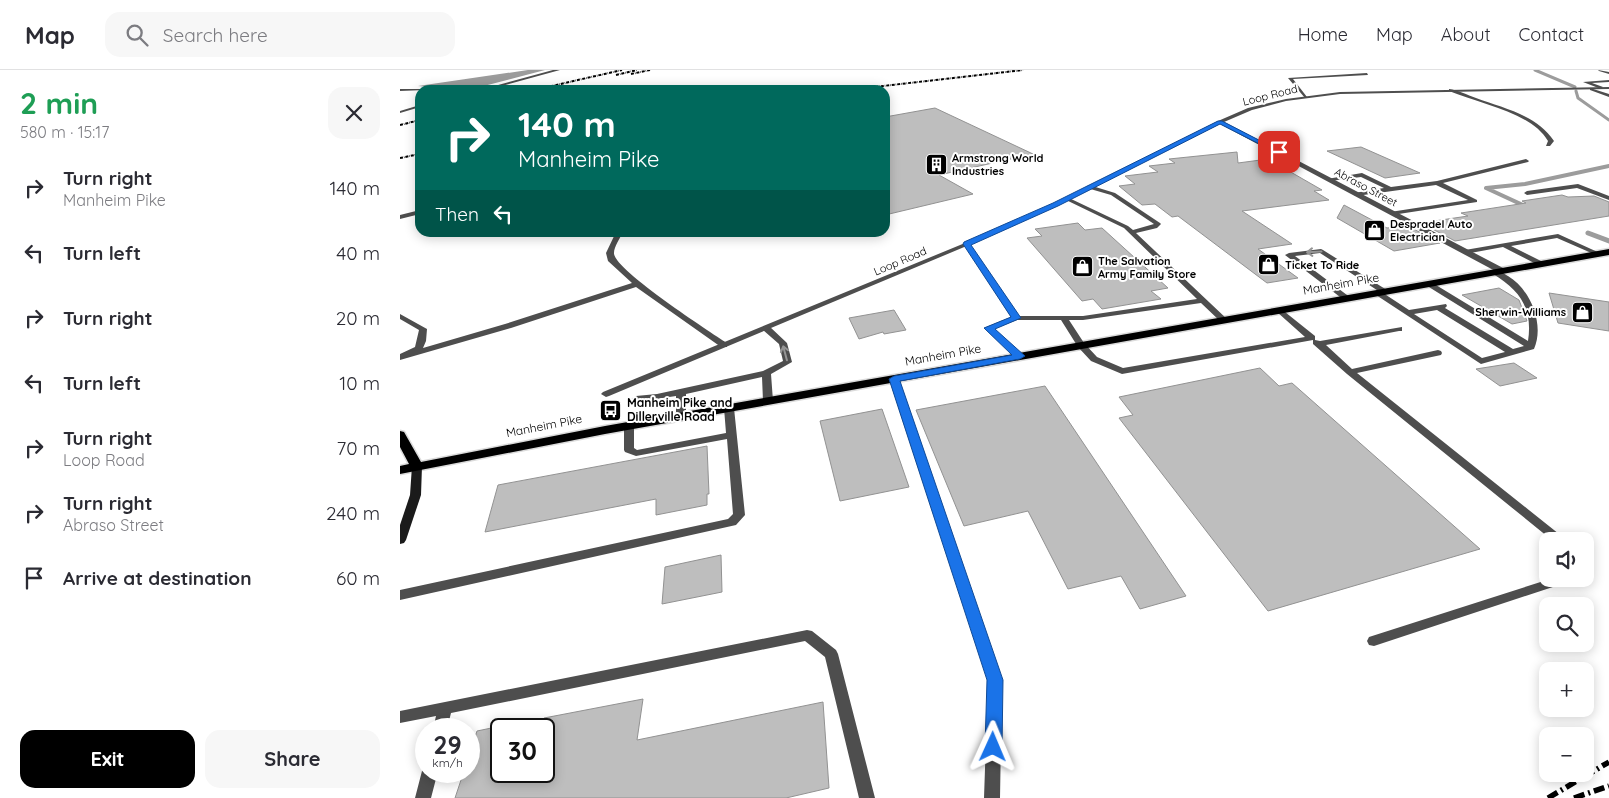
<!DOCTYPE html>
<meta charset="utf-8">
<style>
:root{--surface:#fff;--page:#f7f7f7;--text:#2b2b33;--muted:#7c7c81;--line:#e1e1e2;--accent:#000}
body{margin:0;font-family:Quicksand,sans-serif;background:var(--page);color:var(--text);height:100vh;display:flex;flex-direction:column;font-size:19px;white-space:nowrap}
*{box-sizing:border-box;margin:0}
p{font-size:16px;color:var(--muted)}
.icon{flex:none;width:28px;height:28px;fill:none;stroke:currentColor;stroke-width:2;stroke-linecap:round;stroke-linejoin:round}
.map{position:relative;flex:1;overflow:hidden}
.panel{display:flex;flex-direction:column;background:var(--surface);width:400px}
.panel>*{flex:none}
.hud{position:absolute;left:15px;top:15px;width:475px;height:152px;border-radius:15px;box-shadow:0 2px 12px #0003;background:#00695c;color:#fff;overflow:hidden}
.buttons{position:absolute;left:1139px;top:462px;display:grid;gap:10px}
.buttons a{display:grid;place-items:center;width:55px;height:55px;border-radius:10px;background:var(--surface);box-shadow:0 2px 12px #0003;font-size:25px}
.speed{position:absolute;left:15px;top:648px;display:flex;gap:10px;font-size:25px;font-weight:700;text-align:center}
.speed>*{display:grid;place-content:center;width:65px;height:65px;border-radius:50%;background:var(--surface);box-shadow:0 2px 12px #0003;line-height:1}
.speed small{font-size:12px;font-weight:400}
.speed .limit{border:2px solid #111;border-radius:8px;background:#fff;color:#111}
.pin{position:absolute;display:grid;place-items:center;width:42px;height:42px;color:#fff;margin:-21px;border-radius:10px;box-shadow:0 2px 8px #0006}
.me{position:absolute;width:55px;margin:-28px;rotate:1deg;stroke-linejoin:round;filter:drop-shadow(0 0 4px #0008)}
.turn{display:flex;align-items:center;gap:18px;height:105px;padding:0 20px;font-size:22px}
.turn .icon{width:65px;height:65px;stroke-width:2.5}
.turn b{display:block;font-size:35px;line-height:42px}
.then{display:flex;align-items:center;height:48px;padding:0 20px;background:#0003;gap:10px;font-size:19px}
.round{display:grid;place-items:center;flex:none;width:52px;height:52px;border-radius:15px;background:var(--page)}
.overview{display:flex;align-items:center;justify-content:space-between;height:85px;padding:0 20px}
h1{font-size:30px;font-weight:800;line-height:38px;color:#1e9e55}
.button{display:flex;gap:10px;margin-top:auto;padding:10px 20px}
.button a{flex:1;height:58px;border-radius:15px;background:var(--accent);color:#fff;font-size:20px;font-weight:800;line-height:58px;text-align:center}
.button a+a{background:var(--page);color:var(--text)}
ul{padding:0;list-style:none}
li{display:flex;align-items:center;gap:15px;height:65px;padding:0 20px}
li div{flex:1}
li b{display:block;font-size:19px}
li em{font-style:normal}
header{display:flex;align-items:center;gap:30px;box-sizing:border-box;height:70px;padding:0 25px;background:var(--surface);border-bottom:1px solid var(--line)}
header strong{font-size:24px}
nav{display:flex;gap:28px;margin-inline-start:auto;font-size:18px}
.search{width:350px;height:45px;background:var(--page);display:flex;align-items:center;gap:12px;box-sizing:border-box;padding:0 18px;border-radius:15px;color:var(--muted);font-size:19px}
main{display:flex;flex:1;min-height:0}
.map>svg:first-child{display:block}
.water{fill:#9c9c9c}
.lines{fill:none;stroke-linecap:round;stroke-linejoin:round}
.stream-far2{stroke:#9c9c9c;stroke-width:3}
.stream-far1{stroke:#9c9c9c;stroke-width:4}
.stream{stroke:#9c9c9c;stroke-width:5}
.building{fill:#bebebe;stroke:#929292}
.primary-casing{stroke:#dbdbdb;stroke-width:3}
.lane{fill:#4e4e4e;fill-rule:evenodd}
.street{fill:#4e4e4e;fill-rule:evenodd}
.secondary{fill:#1b1b1b;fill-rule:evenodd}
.primary{fill:#000;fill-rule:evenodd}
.rail-far1{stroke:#000;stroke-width:2;stroke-dasharray:3 1 0.5 1;stroke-linecap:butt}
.rail{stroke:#000;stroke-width:5.5;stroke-dasharray:11 4 2 4;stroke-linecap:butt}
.oneway{stroke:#959595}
.route{fill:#1a73e8;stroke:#114b97}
.labels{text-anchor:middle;stroke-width:4;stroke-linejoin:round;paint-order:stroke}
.far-street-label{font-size:11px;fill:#000;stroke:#fff}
.far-poi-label{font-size:11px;font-weight:bold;fill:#000;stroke:#fff;text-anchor:start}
.street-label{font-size:12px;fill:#000;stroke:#fff}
.poi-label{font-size:12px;font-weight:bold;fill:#000;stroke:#fff;text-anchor:start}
</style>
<header>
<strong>Map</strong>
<div class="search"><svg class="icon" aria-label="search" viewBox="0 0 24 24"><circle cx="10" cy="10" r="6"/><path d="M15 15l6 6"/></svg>Search here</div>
<nav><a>Home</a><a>Map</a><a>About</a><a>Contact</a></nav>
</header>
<main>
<section class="panel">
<div class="overview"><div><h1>2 min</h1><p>580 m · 15:17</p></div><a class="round"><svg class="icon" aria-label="close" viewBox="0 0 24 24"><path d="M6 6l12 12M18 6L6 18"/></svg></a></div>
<ul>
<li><svg class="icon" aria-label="right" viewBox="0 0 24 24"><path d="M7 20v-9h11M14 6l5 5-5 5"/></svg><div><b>Turn right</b><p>Manheim Pike</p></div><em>140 m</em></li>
<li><svg class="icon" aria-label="left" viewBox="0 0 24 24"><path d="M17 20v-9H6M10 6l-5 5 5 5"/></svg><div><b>Turn left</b></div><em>40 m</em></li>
<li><svg class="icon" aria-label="right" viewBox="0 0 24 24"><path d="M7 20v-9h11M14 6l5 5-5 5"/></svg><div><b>Turn right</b></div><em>20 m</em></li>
<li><svg class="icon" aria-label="left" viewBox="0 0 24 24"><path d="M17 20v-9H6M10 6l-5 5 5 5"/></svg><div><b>Turn left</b></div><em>10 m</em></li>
<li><svg class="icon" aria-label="right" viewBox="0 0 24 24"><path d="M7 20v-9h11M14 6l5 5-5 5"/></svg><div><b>Turn right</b><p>Loop Road</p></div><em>70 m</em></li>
<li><svg class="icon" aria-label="right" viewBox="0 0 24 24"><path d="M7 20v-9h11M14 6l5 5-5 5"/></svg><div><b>Turn right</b><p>Abraso Street</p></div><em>240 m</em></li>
<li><svg class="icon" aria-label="arrive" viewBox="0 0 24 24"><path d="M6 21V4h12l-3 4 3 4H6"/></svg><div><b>Arrive at destination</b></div><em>60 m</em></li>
</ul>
<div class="button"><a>Exit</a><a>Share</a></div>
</section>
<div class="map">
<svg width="1209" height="728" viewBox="0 0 1209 728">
<rect width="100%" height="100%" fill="#fff"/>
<path class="water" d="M128,0H145L76,18L57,20L18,16Z"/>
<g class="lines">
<path class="stream-far2" d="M1135,0L1175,17
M1176,21L1178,28L1209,50"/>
<path class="stream-far1" d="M1127,137L1086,118L1125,114L1209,96"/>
<path class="stream" d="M1188,163L1209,171"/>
</g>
<path class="building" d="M535,38L633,84L539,105L573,124L485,145V47Z
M961,77L1020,103L985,108L927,81Z
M837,82L838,93L868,89L922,120L914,121L929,130L842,141L892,174L858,179L898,208L867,213L778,146L772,147L755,134L742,135L719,116L735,114L725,106L758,102L749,96L775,93L769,89Z
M1162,125L1168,127L1194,126L1209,132V146L1055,171L1021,153L1068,146L1061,143L1126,133L1122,131Z
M944,135L987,158L1006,155L1040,173L994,181L937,148Z
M678,153L685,160L702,158L768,218L751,221L761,229L702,239L693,229L682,231L627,168L642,166L635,159Z
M1099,218L1119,230L1127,251L1112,254L1062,225Z
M1149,223L1209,232V261L1158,253Z
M494,240L506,260L484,264L483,262L459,269L449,248Z
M1114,293L1137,308L1100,316L1076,299Z
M860,298L879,316L892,313L1080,479L868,541L719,348L733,345L719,327Z
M645,316L786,526L740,539L721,506L668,519L628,441L564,456L516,340Z
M482,339L509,417L440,431L420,351Z
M307,376L309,424H307V435L256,445V429L85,462L98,415Z
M321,485L322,522L262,534L265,497Z
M243,629L237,670L423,632L429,718L386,728H55L64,701H69V686L77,661L101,656V701H144V648Z"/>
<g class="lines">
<defs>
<path id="primary" d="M1209,179V185L205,364L0,404V396L9,394L0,377V361L4,362L21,392L205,356Z"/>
</defs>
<use href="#primary" class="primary-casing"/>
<path class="lane" d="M153,0H160L87,20H80Z
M1198,0L1209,2V4L1199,1Z
M967,3L968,5L893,9L907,27L905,28L888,8Z
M1209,10V12L1192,13L1203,17L1201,19L1183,12Z
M1190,18L1209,24V27L1190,20Z
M0,19H23L25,20L0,21Z
M1049,19C1058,20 1067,25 1076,28C1103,38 1137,45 1154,71L1150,76H1146L1148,71C1131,42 1080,34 1049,21Z
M20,35V37L0,43V41Z
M1126,89L1129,91L1128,92L1043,113L1077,130V132L992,145L990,144V142L1068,130L1036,115L956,126L954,125V123L984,118L961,107L930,111L927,109L962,103L991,117L1037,111Z
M1178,114L1209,126V130L1177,118L1127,125L1124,123L1127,121Z
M689,115L715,123L760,153L761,154L757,158L736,163L828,250L827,252H821L801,233L683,250H669L684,273L697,287L723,298L905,267L877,242V238H880L915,266V270L920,271L1002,257V261H999L926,275L952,299L1038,280L1041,281L1042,283L1041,285L957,303L1164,468L1166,471H1153L947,304L913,274V270L722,304L691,291L678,277L661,250H617L594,259L624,286L623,288H617L584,258L611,247L564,174L565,173H569L618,246H683L797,229L724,158L664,129L669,128L728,156L733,160L754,154L711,125L687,118L686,117Z
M20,140V144L0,149V145Z
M216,162H223C220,168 214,177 214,183C213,199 310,262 327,273V277H321L236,217L111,258L0,290V284L15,277L19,260L0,249V244L27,259L26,271L23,278L105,254L232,213L208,191L206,183Z
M1158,164L1202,184L1196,185L1157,168L1111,176L1143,192L1144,194L1140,196L1103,177L1065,184L1062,182L1065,180Z
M921,179L923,180L990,222L986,224H983L920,183L895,186L951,228L947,230H944L885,185L889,183Z
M1093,200C1099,200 1103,203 1108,206C1130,219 1145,254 1134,279L1081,294L973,223L974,221H980L1009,240L1046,234L1047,236L1045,238L1113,279L1124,276L1024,214L1028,212H1031L1128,271C1133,239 1120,220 1093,204ZM1037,240L1105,282L1082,288L1014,244Z
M363,256H369L387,273L392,292L371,304L373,331L371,333H365L363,331L362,307L286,324V346L281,349L276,346V326L236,332L231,329L236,326L257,324L363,301L383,291L379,274L363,260Z
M329,335L334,338L345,445L336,455L0,530V520L328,449L333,444L327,369L236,386L225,382L224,380V355L229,352L234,355V378L237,380L326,363L324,338Z
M1150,509H1170L1168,512L974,576L969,575L967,571L969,567Z
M407,560L412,561L436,580L438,584L475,728H459L425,587L405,571L51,643L47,659H33L36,646L0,653V641Z
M26,695V701H38L31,728H15L22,701Z"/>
<path class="street" d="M1209,17V19L940,24L886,31L852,40L824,52L1105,199V203H1099L820,54L657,136L569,175L209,326L206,327L201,324L203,322L565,173L653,134L818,51L848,38L886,29L940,22Z
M494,306L499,309L602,610L600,728H584L588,610L489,309Z"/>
<path class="secondary" d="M17,393L22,396L21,425L6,470L4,473L0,474V455L10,425L12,396Z"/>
<use href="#primary" class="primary"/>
<path class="rail-far1" d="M231,4L250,0
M216,5L237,0
M134,20L222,0
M434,20L454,17
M448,20L623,0
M0,55L20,50
M0,88L20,84"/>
<path class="rail" d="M1148,728L1209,692
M1174,728L1209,716"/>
</g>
<defs><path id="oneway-shaft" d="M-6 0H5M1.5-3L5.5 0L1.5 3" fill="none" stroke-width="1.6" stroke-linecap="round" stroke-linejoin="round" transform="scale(1.25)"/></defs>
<g class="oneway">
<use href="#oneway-shaft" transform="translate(914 182) rotate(177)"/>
<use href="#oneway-shaft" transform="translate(385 283) rotate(-105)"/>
</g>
<path class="route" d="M818,51H822L882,82L877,83L820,54L658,136L571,175L621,248L595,259L625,286L620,289L500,311L603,610L602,677L599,683L593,685L587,683L585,677L587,610L489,309L494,306L612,285L584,258L611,247L563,174L564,172L653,133Z"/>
<defs>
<symbol id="building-square" viewBox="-11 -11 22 22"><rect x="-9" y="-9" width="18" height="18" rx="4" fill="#000" stroke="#fff"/><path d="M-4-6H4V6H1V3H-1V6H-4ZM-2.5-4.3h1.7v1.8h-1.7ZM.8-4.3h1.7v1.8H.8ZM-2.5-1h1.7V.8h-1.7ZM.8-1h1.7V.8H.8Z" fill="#fff"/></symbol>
<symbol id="shop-square" viewBox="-11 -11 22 22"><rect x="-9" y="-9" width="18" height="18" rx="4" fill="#000" stroke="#fff"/><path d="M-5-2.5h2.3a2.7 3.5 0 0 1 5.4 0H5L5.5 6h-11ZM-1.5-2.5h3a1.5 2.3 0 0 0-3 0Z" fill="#fff"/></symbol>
<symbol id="bus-square" viewBox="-11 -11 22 22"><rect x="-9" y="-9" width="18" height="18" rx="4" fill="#000" stroke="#fff"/><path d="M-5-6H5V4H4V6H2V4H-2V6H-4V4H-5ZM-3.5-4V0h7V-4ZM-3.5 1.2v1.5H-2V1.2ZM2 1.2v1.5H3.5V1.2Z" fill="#fff"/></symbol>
</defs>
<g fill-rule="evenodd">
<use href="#building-square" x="524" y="82" width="25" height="25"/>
<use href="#shop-square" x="962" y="148" width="25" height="25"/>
<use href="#shop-square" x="856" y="182" width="25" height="25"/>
<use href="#shop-square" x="670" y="184" width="25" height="25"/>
<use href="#shop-square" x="1170" y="230" width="25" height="25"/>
<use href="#bus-square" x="198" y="328" width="25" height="25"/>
</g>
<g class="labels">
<g class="far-street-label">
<text transform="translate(870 25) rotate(-14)" y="4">Loop Road</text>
<text transform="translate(966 117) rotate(28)" y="4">Abraso Street</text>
<text transform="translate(500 191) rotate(-23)" y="4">Loop Road</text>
</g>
<g class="far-poi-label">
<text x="552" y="92">Armstrong World<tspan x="552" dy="13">Industries</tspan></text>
<text x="990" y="158">Despradel Auto<tspan x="990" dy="13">Electrician</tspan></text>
<text x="698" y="195">The Salvation<tspan x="698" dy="13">Army Family Store</tspan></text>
<text x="885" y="199">Ticket To Ride</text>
<text x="1166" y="246" text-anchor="end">Sherwin-Williams</text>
</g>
<g class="street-label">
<text transform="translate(941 214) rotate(-10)" y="4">Manheim Pike</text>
<text transform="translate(543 285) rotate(-10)" y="4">Manheim Pike</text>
<text transform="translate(144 356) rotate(-11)" y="4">Manheim Pike</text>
</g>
<g class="poi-label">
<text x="227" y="337">Manheim Pike and<tspan x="227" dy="14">Dillerville Road</tspan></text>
</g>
</g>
</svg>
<div class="buttons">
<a><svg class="icon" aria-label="sound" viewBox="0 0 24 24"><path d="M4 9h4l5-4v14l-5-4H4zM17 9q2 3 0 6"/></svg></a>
<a><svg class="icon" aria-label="search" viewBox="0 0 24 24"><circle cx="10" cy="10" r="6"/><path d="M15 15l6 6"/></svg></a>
<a>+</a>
<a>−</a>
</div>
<div class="speed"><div>29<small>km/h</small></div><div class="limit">30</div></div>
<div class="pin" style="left:879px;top:82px;background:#d93025"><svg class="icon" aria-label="arrive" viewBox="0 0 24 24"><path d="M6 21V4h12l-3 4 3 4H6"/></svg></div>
<svg class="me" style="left:593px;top:677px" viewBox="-20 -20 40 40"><path d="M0-17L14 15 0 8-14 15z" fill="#1a73e8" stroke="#fff" stroke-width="4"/></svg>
<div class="hud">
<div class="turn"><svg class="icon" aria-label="right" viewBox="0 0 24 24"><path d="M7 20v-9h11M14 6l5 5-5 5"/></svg><div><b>140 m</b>Manheim Pike</div></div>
<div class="then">Then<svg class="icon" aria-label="left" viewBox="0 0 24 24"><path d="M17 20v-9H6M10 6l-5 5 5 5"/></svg></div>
</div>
</div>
</main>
